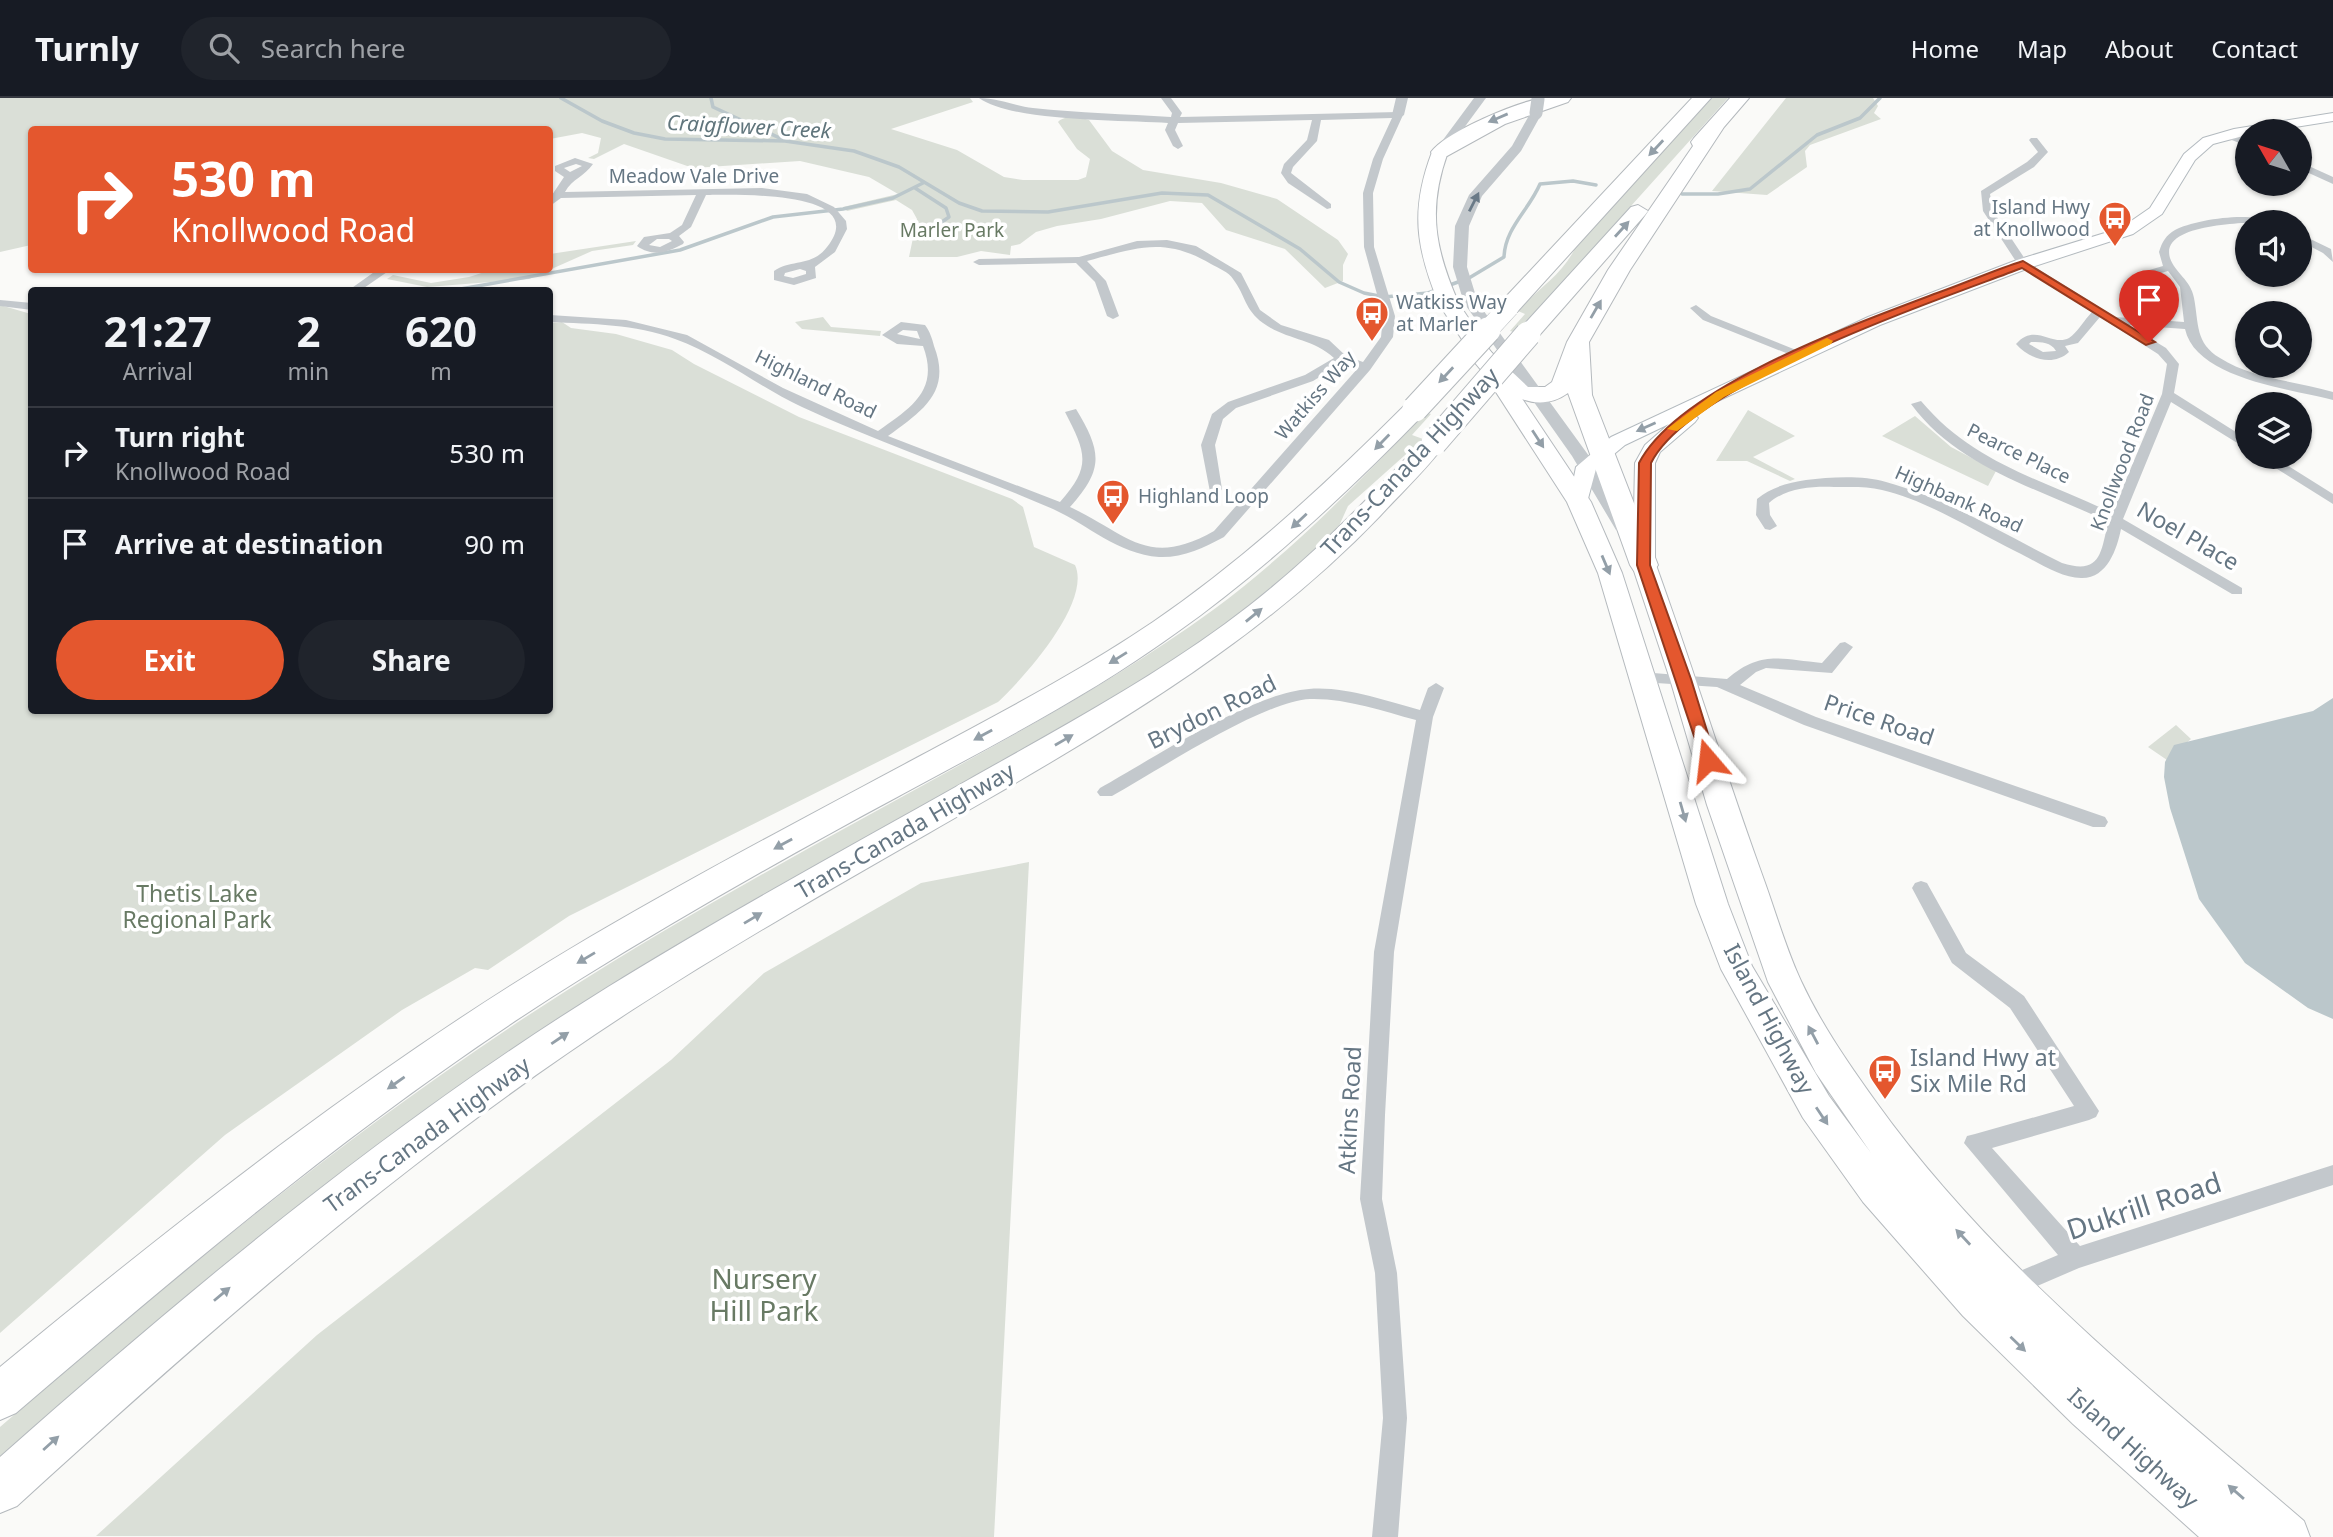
<!DOCTYPE html>
<style>
:root{--surface:#171b24;--page:#20242c;--text:#f1f3f6;--muted:#9ea1a6;--line:#363941;--accent:#e4572e}
body{margin:0;font-family:"Noto Sans",sans-serif;background:var(--page);color:var(--text);height:100vh;display:flex;flex-direction:column;font-size:26px;white-space:nowrap}
*{box-sizing:border-box;margin:0}
p{font-size:23px;color:var(--muted)}
.icon{flex:none;width:38px;height:38px;fill:none;stroke:currentColor;stroke-width:2;stroke-linecap:round;stroke-linejoin:round}
.map{position:relative;flex:1;overflow:hidden}
.sheet{position:absolute;left:28px;top:189px;width:525px;height:427px;display:flex;flex-direction:column;background:var(--surface);border-radius:7px;box-shadow:0 2px 5px #0004}
.sheet>*{flex:none}
.hud{position:absolute;left:28px;top:28px;width:525px;height:147px;border-radius:7px;box-shadow:0 2px 5px #0004;background:#e4572e;color:#fff;overflow:hidden}
.needle{width:46px;rotate:309deg}
.buttons{position:absolute;left:2235px;top:21px;display:grid;gap:14px}
.buttons a{display:grid;place-items:center;width:77px;height:77px;border-radius:50%;background:var(--surface);box-shadow:0 2px 5px #0004;font-size:35px}
.pin{position:absolute;display:grid;place-items:center;width:60px;height:60px;color:#fff;margin:-72px -30px;border-radius:50% 50% 50% 0;rotate:-45deg;box-shadow:0 0 7px #0007}
.pin .icon{rotate:45deg}
.me{position:absolute;width:77px;margin:-38px;rotate:343deg;stroke-linejoin:round;filter:drop-shadow(0 0 5px #0008)}
.turn{display:flex;align-items:center;gap:24px;height:147px;padding:0 28px;font-size:32px}
.turn .icon{width:91px;height:91px;stroke-width:2.5}
.turn b{display:block;font-size:49px;line-height:60px}
.eta{display:flex;justify-content:space-evenly;align-items:center;height:119px;text-align:center}
.eta b{font-size:42px;font-weight:700;line-height:49px}
.cta{display:flex;gap:14px;margin-top:auto;padding:14px 28px}
.cta a{flex:1;height:80px;border-radius:42px;background:var(--accent);color:#fff;font-size:28px;font-weight:700;line-height:80px;text-align:center}
.cta a+a{background:var(--page);color:var(--text)}
ul{padding:0;list-style:none}
li{display:flex;align-items:center;gap:21px;height:91px;padding:0 28px;border-top:2px solid var(--line)}
li div{flex:1}
li b{display:block;font-size:26px}
li em{font-style:normal}
header{display:flex;align-items:center;gap:42px;box-sizing:border-box;height:98px;padding:0 35px;background:var(--surface);border-bottom:2px solid var(--line)}
header strong{font-size:33px}
nav{display:flex;gap:38px;margin-inline-start:auto;font-size:24px}
.search{width:490px;height:63px;background:var(--page);display:flex;align-items:center;gap:18px;box-sizing:border-box;padding:0 24px;border-radius:38px;color:var(--muted);font-size:26px}
.map>svg:first-child{display:block}
.green{fill:#dadfd7}
.water{fill:#bbc7cb}
.lines{fill:none;stroke-linecap:round;stroke-linejoin:round}
.stream{stroke:#bbc7cb;stroke-width:3.5}
.secondary-casing{stroke:#b3babf;stroke-width:2}
.primary-casing{stroke:#b5babe;stroke-width:2}
.motorway-casing{stroke:#b4b9bd;stroke-width:2}
.minor{fill:#c3c8cc;fill-rule:evenodd}
.tertiary{fill:#c3c8cc;fill-rule:evenodd}
.secondary{fill:#fff;fill-rule:evenodd}
.primary{fill:#fff;fill-rule:evenodd}
.motorway{fill:#fff;fill-rule:evenodd}
.motorway-bridge-far1-casing{stroke:#b4b9bd;stroke-width:21;stroke-linecap:butt}
.motorway-bridge-casing{stroke:#b4b9bd;stroke-width:27;stroke-linecap:butt}
.tertiary-bridge{stroke:#c3c8cc;stroke-width:13}
.motorway-bridge-far1{stroke:#fff;stroke-width:20}
.motorway-bridge{stroke:#fff;stroke-width:25}
.oneway{fill:#939fa8}
.oneway2{fill:#6a7a87}
.route{fill:#e4572e;stroke:#94391e;stroke-width:2}
.slow{fill:#f59e0b}
.labels{text-anchor:middle;stroke-width:7;stroke-linejoin:round;paint-order:stroke}
.far-street-label{font-size:19px;fill:#657683;stroke:#fff}
.far-poi-label{font-size:19px;fill:#657683;stroke:#fff;text-anchor:start}
.far-park-label{font-size:19px;fill:#687a64;stroke:#fff}
.far-water-label{font-size:21px;font-style:italic;fill:#60757c;stroke:#fff}
.street-label{font-size:23px;fill:#657683;stroke:#fff}
.park-label{font-size:23px;fill:#687a64;stroke:#fff}
.poi-label{font-size:23px;fill:#657683;stroke:#fff;text-anchor:start}
.near-street-label{font-size:28px;fill:#657683;stroke:#fff}
.near-park-label{font-size:28px;fill:#687a64;stroke:#fff}
</style>
<header>
<strong>Turnly</strong>
<div class="search"><svg class="icon" aria-label="search" viewBox="0 0 24 24"><circle cx="10" cy="10" r="6"/><path d="M15 15l6 6"/></svg>Search here</div>
<nav><a>Home</a><a>Map</a><a>About</a><a>Contact</a></nav>
</header>
<div class="map">
<svg width="2333" height="1439" viewBox="0 0 2333 1439">
<rect width="100%" height="100%" fill="#fafaf8"/>
<path class="green" d="M0,0H970L973,4L891,31L957,52L1004,79L1023,82H1078L1086,79L1090,61L1077,51L1058,24C1064,17 1080,19 1089,22L1112,53L1143,72L1221,85L1277,101L1338,142L1348,156L1343,167V183L1325,190L1285,151L1226,132L1202,105L1170,103L1101,121L1057,128L1036,134L1020,146L1011,148L1010,157L981,153L957,159H909L917,121L912,112L896,102L847,113L843,109L898,96L869,79L800,63L693,70L624,46L594,61L588,60L598,55L601,40L582,35L550,41V32H32L31,147L0,154Z
M1712,0H1728L1517,235L1510,233L1525,216L1518,213C1538,190 1564,176 1576,148Z
M1786,0H1873L1878,8L1874,15L1881,21L1810,47L1805,53L1807,69L1767,97L1712,93Z
M636,143L633,147L592,153L529,181L427,189L387,181L393,177L431,185L469,179L491,172H550V156Z
M0,207L31,216L32,612H550V225L562,224L571,230L616,236L672,252L694,266L799,319L1012,401L1023,409L1034,449L1075,467C1092,504 1024,580 998,604L569,818L488,872L475,870L402,912L225,1037L0,1235Z
M823,219L831,229L881,233L880,238L802,231L795,224Z
M1748,312L1795,338L1753,359L1795,381L1790,383L1747,363H1716Z
M1425,314L1431,316L1412,337L1423,341L1348,408L1339,428L1320,448L1231,523L1118,598L734,817L0,1369V1329C181,1173 364,1021 566,893C690,814 820,744 949,673C1039,623 1129,573 1213,512C1291,454 1359,385 1425,314Z
M1915,318L1951,349L1996,373L1988,388L1882,338Z
M2176,627L2191,641L2167,662L2148,649Z
M1029,764L994,1439L96,1438L317,1237L671,962L764,875L921,785Z"/>
<path class="water" d="M2333,600V921L2308,910L2245,865L2199,801L2170,710L2164,679L2165,664L2174,647L2313,613Z"/>
<g class="lines">
<path class="stream" d="M561,0L602,23L634,35L665,41L785,43L854,53L899,69L959,105L982,113L1048,114L1162,95L1208,97L1300,151L1339,184L1364,195L1384,199L1428,195L1469,180L1504,159C1505,130 1529,112 1540,86L1573,83L1596,87
M711,0L713,9L784,42
M915,90L946,110L949,119L929,133
M1682,96H1718L1750,91L1817,37L1860,20L1880,0
M455,192L680,152L773,119L843,111L893,100L923,85"/>
<defs>
<path id="secondary" d="M2333,15V23L2271,33H2247V37L2213,46L2195,62L2162,116L2133,136L2029,170L1880,227L1692,315L1698,320L1695,324L1660,354L1655,365V466L1652,471L1644,473L1633,466L1635,365L1645,347L1669,326L1625,347L1596,371L1586,408L1579,410L1569,404L1576,369L1611,339L1868,219L2017,162L2121,130L2150,110L2184,56L2203,40L2234,31Z"/>
<path id="primary" d="M1440,49L1448,54C1427,112 1435,151 1459,206L1591,404L1622,475L1728,806L1752,868L1829,998L1871,1055L1816,975L1768,884L1707,707L1670,581L1632,467L1635,462H1653L1656,467C1694,572 1726,678 1764,782C1776,815 1786,851 1801,883C1821,926 1848,965 1876,1004C1993,1167 2153,1293 2304,1423L2310,1439H2199L2073,1326L1963,1218L1863,1104L1803,1020L1721,871L1696,806L1598,475L1567,404L1439,206C1416,150 1410,112 1432,54Z"/>
<path id="motorway" d="M1571,0L1568,4L1505,26L1447,58H1433L1431,54C1447,33 1517,4 1543,0C1552,0 1562,0 1571,0Z
M1692,0H1711L1517,214H1501L1498,209L1501,204Z
M1730,0H1749L1724,29L1630,172L1589,244L1592,297L1658,467L1654,473L1644,475L1634,473L1630,467L1568,295C1532,321 1491,288 1470,258L1474,253H1490L1528,289H1545L1552,284L1567,244L1608,172L1693,48L1691,44L1694,40Z
M1638,107L1648,113L1645,117L1536,241H1520L1517,236L1520,231L1631,109Z
M1415,304L1424,306L1427,311L1424,316C1347,395 1266,471 1176,535C1089,598 993,647 899,698C791,756 685,816 582,880C379,1006 197,1160 16,1315L0,1322V1269C188,1114 380,963 590,839C699,775 810,717 922,657C1000,615 1079,574 1153,524C1245,461 1327,385 1406,306Z
M1434,338L1443,340L1446,345C1427,371 1402,394 1380,418C1266,537 1129,619 988,701C868,770 748,837 632,912C410,1056 212,1230 17,1408L0,1415V1359C192,1189 389,1025 608,889C726,816 847,750 968,682C1055,633 1144,585 1225,526C1299,472 1363,407 1425,340Z"/>
</defs>
<use href="#secondary" class="secondary-casing"/>
<use href="#primary" class="primary-casing"/>
<use href="#motorway" class="motorway-casing"/>
<path class="minor" d="M979,0C998,0 1015,8 1033,10C1079,15 1125,16 1171,19L1172,15L1161,0H1171L1182,15L1180,19L1398,14L1403,17L1383,61L1373,95L1374,149L1395,218L1393,239L1370,272L1224,439C1204,450 1182,460 1159,459C1118,456 1088,427 1053,411C970,375 884,347 802,309C759,289 720,257 675,241C635,226 592,226 550,224V217L626,222L687,237L783,290L878,333C910,310 940,293 923,248L897,246L882,237L901,224L925,227C930,234 932,240 934,248C952,294 922,313 888,338L1060,404C1092,368 1086,355 1065,314L1076,311C1102,354 1104,371 1070,409C1128,436 1147,471 1214,433L1358,270L1343,265L1313,283L1236,310L1223,321L1215,347L1222,391L1220,394H1210L1201,347L1212,316L1228,304L1305,277L1334,260C1312,240 1286,242 1263,225C1244,211 1246,198 1233,181C1229,174 1218,170 1211,166C1164,138 1136,150 1087,163L1106,183L1119,218L1113,221L1107,218L1095,184L1076,165L979,167L973,164L979,161L1079,159L1137,143L1167,142L1196,148L1241,175L1260,212L1281,227L1329,242L1346,258L1363,264L1381,239L1383,218L1364,149L1363,95L1373,61L1392,20L1321,22L1317,43L1293,69L1291,75L1331,106V110L1327,111L1288,85L1281,75L1284,66L1307,42L1312,22L1178,25L1175,32L1183,48L1178,51L1173,48L1165,32L1168,25C1125,22 1012,24 979,0ZM903,232L917,233L920,241L897,236Z
M2227,34L2247,42V48L2224,39L2222,37Z
M2031,40H2037L2048,54L2034,69L1990,96L1993,113L2027,164L2115,219L2184,224L2180,189L2168,173L2147,179L2144,184L2146,201H2138L2132,184L2139,175L2163,168L2159,154C2162,144 2166,137 2175,132C2193,122 2251,113 2268,124C2251,125 2159,124 2170,160C2175,175 2191,182 2194,200C2199,226 2195,245 2220,260C2253,281 2296,283 2333,294V302C2291,291 2196,281 2185,231L2128,227L2166,250L2179,266L2174,295L2247,341V351L2171,304L2123,421L2242,490V496H2232L2121,431C2117,451 2107,481 2081,480C2060,480 2036,463 2017,454C1974,433 1929,403 1882,392C1867,388 1850,389 1834,389C1813,388 1786,390 1769,405L1770,417L1777,428L1770,432L1765,431L1756,417L1757,401C1771,389 1788,385 1806,382C1830,379 1863,377 1886,384C1948,401 2005,437 2062,465C2100,477 2101,456 2108,424C2039,390 1959,371 1911,306L1921,303C1974,366 2042,381 2112,415L2162,296L2167,266L2158,256L2100,219L2078,245L2065,248L2069,254C2053,269 2029,261 2016,246C2035,224 2052,249 2069,240C2077,235 2085,221 2092,214L2019,168L1983,113L1981,93L2027,64L2038,54L2029,42ZM2031,244C2041,244 2051,244 2056,253L2043,254L2029,246Z
M575,60L593,66C585,78 572,81 565,94L762,90L807,96L834,109L846,123L847,131L835,154L815,169L816,180L794,187L774,182V173C791,161 812,169 827,149C873,91 732,97 706,97L691,129L679,138L684,144L683,146C666,155 653,159 637,148L644,139L670,135L682,127L696,97L561,100L550,108V100L564,79L555,73V68ZM576,66L582,68L570,74L564,70ZM657,141H669L672,143L660,149L649,147ZM800,171L806,173V176L793,180L784,178L785,175Z
M2300,64L2333,79V86L2300,71Z
M2300,136L2331,151L2333,164L2323,155L2300,143Z
M377,172H390L361,192H349Z
M0,202L32,205V212L0,208Z
M1696,207L1711,218L1806,256L1796,259L1703,222L1690,210Z
M2258,359H2274L2333,396V406Z
M1845,544L1853,549L1832,575L1766,570L1756,574L1740,587L1816,619L2105,719L2108,724L2105,729H2093L1804,627L1717,589L1641,584L1633,579L1641,574L1727,581C1761,552 1780,561 1822,565L1840,545Z
M1436,585L1444,590L1433,619L1394,854L1385,1017L1382,1101L1397,1175L1407,1320L1398,1439H1372L1383,1320L1375,1175L1360,1101L1365,1017L1374,854L1416,622C1382,613 1346,600 1310,601C1263,603 1157,673 1112,698H1100L1097,694L1100,690C1152,661 1252,595 1309,591C1345,588 1385,603 1420,612L1428,590Z
M1921,783L1927,785L1966,855L2024,898L2099,1013L2096,1019L2089,1022L1992,1050L2080,1148L2333,1067V1087L2079,1170L2009,1200L2001,1197L1998,1189L2001,1181L2058,1157L1964,1045L1967,1038L1975,1036L2074,1008L2010,910L1952,865L1912,790L1915,785Z"/>
<path class="tertiary" d="M1396,0H1408L1404,17L1398,21L1392,17Z
M1474,0H1486L1444,57H1436L1434,54Z
M1532,12L1542,15L1521,53L1482,98L1469,128L1467,169L1478,205L1589,358L1631,428L1622,433L1616,432L1572,358L1464,205L1453,169L1455,128L1469,97L1512,48Z"/>
<use href="#secondary" class="secondary"/>
<use href="#primary" class="primary"/>
<use href="#motorway" class="motorway"/>
<defs>
<path id="motorway-bridge-far1" d="M1486,234L1509,209"/>
<path id="motorway-bridge" d="M1415,311L1488,232
M1434,345L1528,236"/>
</defs>
<use href="#motorway-bridge-far1" class="motorway-bridge-far1-casing"/>
<use href="#motorway-bridge" class="motorway-bridge-casing"/>
<path class="tertiary-bridge" d="M1536,15L1538,1"/>
<use href="#motorway-bridge-far1" class="motorway-bridge-far1"/>
<use href="#motorway-bridge" class="motorway-bridge"/>
</g>
<defs><path id="oneway-solid" d="M-6-.8H1V-3.2L6.5 0L1 3.2V.8H-6Z" transform="scale(1.75)"/></defs>
<g class="oneway">
<use href="#oneway-solid" transform="translate(1498 20) rotate(157)"/>
<use href="#oneway-solid" transform="translate(1656 50) rotate(133)"/>
<use href="#oneway-solid" transform="translate(1622 131) rotate(-48)"/>
<use href="#oneway-solid" transform="translate(1596 211) rotate(-60)"/>
<use href="#oneway-solid" transform="translate(1446 277) rotate(133)"/>
<use href="#oneway-solid" transform="translate(1646 329) rotate(156)"/>
<use href="#oneway-solid" transform="translate(1538 341) rotate(57)"/>
<use href="#oneway-solid" transform="translate(1382 344) rotate(134)"/>
<use href="#oneway-solid" transform="translate(1299 423) rotate(137)"/>
<use href="#oneway-solid" transform="translate(1606 467) rotate(67)"/>
<use href="#oneway-solid" transform="translate(1254 517) rotate(-39)"/>
<use href="#oneway-solid" transform="translate(1118 560) rotate(148)"/>
<use href="#oneway-solid" transform="translate(983 637) rotate(151)"/>
<use href="#oneway-solid" transform="translate(1064 642) rotate(-30)"/>
<use href="#oneway-solid" transform="translate(1683 714) rotate(74)"/>
<use href="#oneway-solid" transform="translate(783 746) rotate(151)"/>
<use href="#oneway-solid" transform="translate(753 820) rotate(-31)"/>
<use href="#oneway-solid" transform="translate(586 860) rotate(149)"/>
<use href="#oneway-solid" transform="translate(1813 937) rotate(-118)"/>
<use href="#oneway-solid" transform="translate(560 940) rotate(-34)"/>
<use href="#oneway-solid" transform="translate(396 985) rotate(145)"/>
<use href="#oneway-solid" transform="translate(1822 1018) rotate(56)"/>
<use href="#oneway-solid" transform="translate(1963 1139) rotate(-133)"/>
<use href="#oneway-solid" transform="translate(222 1196) rotate(-40)"/>
<use href="#oneway-solid" transform="translate(2018 1246) rotate(44)"/>
<use href="#oneway-solid" transform="translate(51 1345) rotate(-42)"/>
<use href="#oneway-solid" transform="translate(2236 1394) rotate(-139)"/>
</g>
<use class="oneway2" href="#oneway-solid" transform="translate(1474 104) rotate(-63)"/>
<path class="route" d="M2023,163L2155,244L2146,247L2022,170C1936,203 1691,285 1651,365L1650,467L1691,581L1716,662L1708,667L1703,665L1637,467L1639,365C1679,288 1858,225 1937,195C1966,185 1994,172 2023,163Z"/>
<path class="slow" d="M1827,240L1833,243L1831,246L1724,299L1677,333L1667,331L1716,294Z"/>
<defs>
<symbol id="bus-pin" viewBox="-11 -11 22 30"><path d="M0 17L-7.5 6A9.5 9.5 0 1 1 7.5 6Z" fill="#e4572e" stroke="#fff"/><path d="M-5-6H5V4H4V6H2V4H-2V6H-4V4H-5ZM-3.5-4V0h7V-4ZM-3.5 1.2v1.5H-2V1.2ZM2 1.2v1.5H3.5V1.2Z" fill="#fff"/></symbol>
</defs>
<g fill-rule="evenodd">
<use href="#bus-pin" x="2096" y="101" width="38" height="52"/>
<use href="#bus-pin" x="1353" y="196" width="38" height="52"/>
<use href="#bus-pin" x="1094" y="379" width="38" height="52"/>
<use href="#bus-pin" x="1866" y="954" width="38" height="52"/>
</g>
<g class="labels">
<g class="far-street-label">
<text x="694" y="85">Meadow Vale Drive</text>
<text transform="translate(816 286) rotate(26)" y="7">Highland Road</text>
<text transform="translate(1315 297) rotate(-49)" y="7">Watkiss Way</text>
<text transform="translate(2019 355) rotate(26)" y="7">Pearce Place</text>
<text transform="translate(2122 364) rotate(-69)" y="7">Knollwood Road</text>
<text transform="translate(1959 401) rotate(24)" y="7">Highbank Road</text>
</g>
<g class="far-poi-label">
<text x="2090" y="116" text-anchor="end">Island Hwy<tspan x="2090" dy="22">at Knollwood</tspan></text>
<text x="1396" y="211">Watkiss Way<tspan x="1396" dy="22">at Marler</tspan></text>
<text x="1138" y="405">Highland Loop</text>
</g>
<g class="far-park-label">
<text x="952" y="139">Marler Park</text>
</g>
<g class="far-water-label">
<text transform="translate(749 29) rotate(3)" y="7">Craigflower Creek</text>
</g>
<g class="street-label">
<text transform="translate(1410 364) rotate(-47)" y="8">Trans-Canada Highway</text>
<text transform="translate(2188 438) rotate(30)" y="8">Noel Place</text>
<text transform="translate(1212 614) rotate(-26)" y="8">Brydon Road</text>
<text transform="translate(1879 622) rotate(19)" y="8">Price Road</text>
<text transform="translate(905 733) rotate(-30)" y="8">Trans-Canada Highway</text>
<text transform="translate(1769 921) rotate(62)" y="8">Island Highway</text>
<text transform="translate(1350 1012) rotate(-87)" y="8">Atkins Road</text>
<text transform="translate(427 1037) rotate(-36)" y="8">Trans-Canada Highway</text>
<text transform="translate(2133 1350) rotate(42)" y="8">Island Highway</text>
</g>
<g class="park-label">
<text x="197" y="804">Thetis Lake<tspan x="197" dy="26">Regional Park</tspan></text>
</g>
<g class="poi-label">
<text x="1910" y="968">Island Hwy at<tspan x="1910" dy="26">Six Mile Rd</tspan></text>
</g>
<g class="near-street-label">
<text transform="translate(2144 1108) rotate(-18)" y="10">Dukrill Road</text>
</g>
<g class="near-park-label">
<text x="764" y="1191">Nursery<tspan x="764" dy="32">Hill Park</tspan></text>
</g>
</g>
</svg>
<div class="buttons">
<a><svg class="needle" viewBox="-14 -14 28 28"><path d="M0-13l5 13h-10z" fill="#e53935"/><path d="M0 13l5-13h-10z" fill="#9ea1a6"/></svg></a>
<a><svg class="icon" aria-label="sound" viewBox="0 0 24 24"><path d="M4 9h4l5-4v14l-5-4H4zM17 9q2 3 0 6"/></svg></a>
<a><svg class="icon" aria-label="search" viewBox="0 0 24 24"><circle cx="10" cy="10" r="6"/><path d="M15 15l6 6"/></svg></a>
<a><svg class="icon" aria-label="layers" viewBox="0 0 24 24"><path d="M12 4l9 5-9 5-9-5zM3 14l9 5 9-5"/></svg></a>
</div>
<div class="pin" style="left:2149px;top:244px;background:#d93025"><svg class="icon" aria-label="arrive" viewBox="0 0 24 24"><path d="M6 21V4h12l-3 4 3 4H6"/></svg></div>
<svg class="me" style="left:1708px;top:662px" viewBox="-20 -20 40 40"><path d="M0-17L14 15 0 8-14 15z" fill="#e4572e" stroke="#fff" stroke-width="4"/></svg>
<div class="hud">
<div class="turn"><svg class="icon" aria-label="right" viewBox="0 0 24 24"><path d="M7 20v-9h11M14 6l5 5-5 5"/></svg><div><b>530 m</b>Knollwood Road</div></div>
</div>
<section class="sheet">
<div class="eta">
<div><b>21:27</b><p>Arrival</p></div>
<div><b>2</b><p>min</p></div>
<div><b>620</b><p>m</p></div>
</div>
<ul>
<li><svg class="icon" aria-label="right" viewBox="0 0 24 24"><path d="M7 20v-9h11M14 6l5 5-5 5"/></svg><div><b>Turn right</b><p>Knollwood Road</p></div><em>530 m</em></li>
<li><svg class="icon" aria-label="arrive" viewBox="0 0 24 24"><path d="M6 21V4h12l-3 4 3 4H6"/></svg><div><b>Arrive at destination</b></div><em>90 m</em></li>
</ul>
<div class="cta"><a>Exit</a><a>Share</a></div>
</section>
</div>
